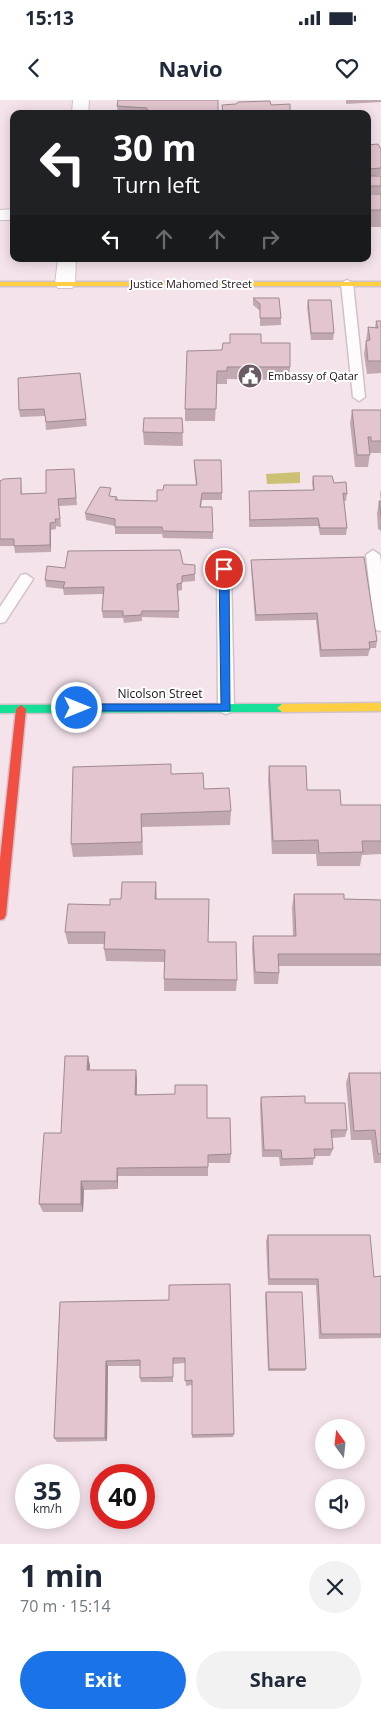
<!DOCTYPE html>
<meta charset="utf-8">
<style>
:root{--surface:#fff;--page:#f2f2f3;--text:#1f2937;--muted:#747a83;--accent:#1a73e8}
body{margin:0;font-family:"Open Sans",sans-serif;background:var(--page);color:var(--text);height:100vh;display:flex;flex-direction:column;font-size:19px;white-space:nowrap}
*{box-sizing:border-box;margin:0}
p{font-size:16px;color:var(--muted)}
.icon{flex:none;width:28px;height:28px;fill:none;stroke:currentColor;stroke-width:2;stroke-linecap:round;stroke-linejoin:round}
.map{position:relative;height:1444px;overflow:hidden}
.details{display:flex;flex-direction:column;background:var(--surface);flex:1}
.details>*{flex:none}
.top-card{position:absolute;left:10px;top:10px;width:361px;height:152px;border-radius:10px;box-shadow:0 2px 12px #0003;background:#202124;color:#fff;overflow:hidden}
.needle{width:32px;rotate:345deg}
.tools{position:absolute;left:315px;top:1319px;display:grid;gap:10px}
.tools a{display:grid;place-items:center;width:50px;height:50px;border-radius:50%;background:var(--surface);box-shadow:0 2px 12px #0003;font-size:25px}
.speed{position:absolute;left:15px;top:1364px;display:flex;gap:10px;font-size:25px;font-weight:700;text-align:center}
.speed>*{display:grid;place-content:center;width:65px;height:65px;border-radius:50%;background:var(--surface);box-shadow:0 2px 12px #0003;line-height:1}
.speed small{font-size:12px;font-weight:400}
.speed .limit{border:8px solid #d22;background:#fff;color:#111}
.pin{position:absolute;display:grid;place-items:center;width:42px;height:42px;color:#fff;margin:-21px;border:2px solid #fff;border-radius:50%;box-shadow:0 1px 5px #0007}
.me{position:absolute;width:55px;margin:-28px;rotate:90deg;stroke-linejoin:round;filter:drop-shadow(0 0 4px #0008)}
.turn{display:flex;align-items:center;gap:18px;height:105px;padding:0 20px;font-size:22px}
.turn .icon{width:65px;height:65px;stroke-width:2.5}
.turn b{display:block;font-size:35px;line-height:42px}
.lanes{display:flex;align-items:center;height:48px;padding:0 20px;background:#0003;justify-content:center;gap:25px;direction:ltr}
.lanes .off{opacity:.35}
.round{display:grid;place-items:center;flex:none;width:52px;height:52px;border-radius:26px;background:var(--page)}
.summary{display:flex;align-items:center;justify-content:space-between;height:85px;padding:0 20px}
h1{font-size:30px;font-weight:700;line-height:38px}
.primary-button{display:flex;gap:10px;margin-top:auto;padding:10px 20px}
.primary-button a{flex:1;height:58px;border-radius:30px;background:var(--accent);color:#fff;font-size:20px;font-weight:700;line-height:58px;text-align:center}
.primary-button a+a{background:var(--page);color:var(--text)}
.status{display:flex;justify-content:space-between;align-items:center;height:35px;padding:0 25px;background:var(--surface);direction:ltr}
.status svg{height:14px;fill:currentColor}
header{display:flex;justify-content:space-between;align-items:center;height:65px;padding:0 20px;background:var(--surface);font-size:22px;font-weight:700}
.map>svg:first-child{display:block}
.water{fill:#cbc074}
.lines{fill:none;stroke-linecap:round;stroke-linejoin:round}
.lane-casing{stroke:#d1c2ca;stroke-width:3}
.street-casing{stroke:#d1c2ca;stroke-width:2}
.fast-casing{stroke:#d1c2ca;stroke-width:3}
.slow-casing{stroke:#d1c2ca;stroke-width:3}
.jam-casing{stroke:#d1c2ca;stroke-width:3}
.lane{fill:#fefbfc;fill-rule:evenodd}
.street{fill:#fefbfc;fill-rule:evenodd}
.fast{fill:#16e098;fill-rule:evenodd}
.slow{fill:#ffcf43;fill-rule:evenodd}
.jam{fill:#f24e42;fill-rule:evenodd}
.wall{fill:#c2a9b1}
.shaded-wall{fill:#9e8a90}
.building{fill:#e2c5ce;stroke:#9e8a90}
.route{fill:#1a73e8;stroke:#114b97}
.labels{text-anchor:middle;stroke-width:4;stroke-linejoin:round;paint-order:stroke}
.far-street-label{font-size:11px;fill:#1f1119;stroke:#fff}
.far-poi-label{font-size:11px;fill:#1f1119;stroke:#fff;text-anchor:start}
.street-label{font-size:12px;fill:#1f1119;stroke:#fff}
</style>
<div class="status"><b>15:13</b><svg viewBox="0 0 49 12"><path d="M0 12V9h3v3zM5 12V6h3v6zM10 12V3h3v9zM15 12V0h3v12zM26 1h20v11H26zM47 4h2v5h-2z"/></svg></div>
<header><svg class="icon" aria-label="back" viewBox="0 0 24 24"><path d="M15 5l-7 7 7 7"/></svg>Navio<svg class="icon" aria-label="heart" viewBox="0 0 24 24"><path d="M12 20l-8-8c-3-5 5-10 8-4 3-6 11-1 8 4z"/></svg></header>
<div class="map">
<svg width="381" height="1444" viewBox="0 0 381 1444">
<rect width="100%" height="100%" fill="#f5e3ec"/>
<path class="water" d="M300,372V383L267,384L266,374Z"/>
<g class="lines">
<defs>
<path id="lane" d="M347,180L353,183L365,297L359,301L353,297L341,183Z
M373,450L380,455L381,464V531L376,530L374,526L366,455Z
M224,464L231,469L234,608L231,612L226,614L221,612L218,608L217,469Z
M26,474L33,479L5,522L0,523V507L21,475Z"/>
<path id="street" d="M73,0H89L88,14H72Z
M14,109V120H0V110Z
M58,159H76L75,184L72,188H58L55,184Z"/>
<path id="fast" d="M282,604L287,608L282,612L0,613V605Z"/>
<path id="slow" d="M0,182H381V186H0Z
M381,603V611L282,612L277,608L282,604Z"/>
<path id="jam" d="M21,605L26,609L6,815L4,819L0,820V759L16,609Z"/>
</defs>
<use href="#lane" class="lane-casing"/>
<use href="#street" class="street-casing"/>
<use href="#fast" class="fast-casing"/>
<use href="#slow" class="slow-casing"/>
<use href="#jam" class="jam-casing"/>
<use href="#lane" class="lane"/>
<use href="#street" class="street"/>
<use href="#fast" class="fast"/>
<use href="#slow" class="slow"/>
<use href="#jam" class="jam"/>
</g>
<path class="wall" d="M218,0V14H128L118,13L117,6Z
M346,0H381V2L346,4Z
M368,45L381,49V75L374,76H381V94L368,93Z
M368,94H381V127H368Z
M221,159H240V161H221Z
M253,198L281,218V225L260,226V211L253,205Z
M308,200L334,233L333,240H311L307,207Z
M376,221H381V273L367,274L364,254L368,227L375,228Z
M230,234L261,243L290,267L289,280L227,279V284H217L215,321H185V309L222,250L230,243Z
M18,278L86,319L87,326L46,330L45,316L20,317L19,310Z
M352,310H381V353H370L368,367H355L350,323Z
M182,318L183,346L144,345L143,332Z
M194,360L222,393V400H202L201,407L213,432V439L163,438L162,434H115V426L86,420L85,413L112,396L117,397L118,400L157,401L163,390L196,385L194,367Z
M74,369L77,405L59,406L61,427L56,426V429L51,430V452L15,453L14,446H0V381L21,378L22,394L46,393Z
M313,376L334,383L347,394L346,401H344L347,428L346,435H320L318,426L249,427V391L313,390L312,383Z
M381,389V431L378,429L377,413L379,401H381L380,394Z
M251,460L377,541L376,548H370L368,556L320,557L316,520L255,521L251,467Z
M183,464L195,465V481L182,482V490L178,491L179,518L142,517V521L124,523L123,518H103L102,511L103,494L64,495L63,489L46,487L45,480L65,468Z
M269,666L307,690L341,705H381V754L362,755L360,766H317L316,754H272L268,680Z
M171,674L204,689L231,711L230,725L142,727L143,755L73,757L71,744Z
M156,782L157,799L208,842L237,880L236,891H164V862L106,861L104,849V844H68L65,832L110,805Z
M294,794L344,799L381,800V866H279V873L278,884H254L252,848L253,836H293L292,807Z
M88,956L90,966V970H136L137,980V995L207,1018L231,1054L230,1063H208V1076H118V1089L84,1090L83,1112H43L39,1104L61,1033Z
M381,970V1063H374L371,1040H351L346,983L349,973H380Z
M261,997L305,1003L347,1030L345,1037L332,1038L333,1049L330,1056H314L313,1065L280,1066L279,1057H262L260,1005Z
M268,1135L374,1177L381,1176V1238L319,1239L316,1185H268L266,1141Z
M266,1192L306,1269L305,1271H268L265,1195Z
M169,1200L234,1334L233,1337L192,1338V1285L186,1286L185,1263L173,1264V1282H141L140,1278V1266H108L107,1341L57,1342L54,1338L60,1202Z"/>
<path class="shaded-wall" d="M50,423L51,430V452L50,445Z
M88,956L90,966L89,980L87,970Z
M136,970L137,980L136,1005L135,995Z
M117,1068L118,1076V1089L117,1081Z
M81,1081L84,1090L83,1112L81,1104Z
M106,1261L108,1266L107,1341L105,1338Z"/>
<path class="building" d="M118,0H218V13H184V14L148,13L147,8L117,6Z
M270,1L271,5L290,4V14L270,13V14H223L222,5L236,4L238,2Z
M378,44L381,49V68L368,69V45Z
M368,76H381V86H368Z
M368,94H381V110H368Z
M253,198H279L281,218H260V204Z
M308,200H331L334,233H311Z
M376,221H381V261H368L366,241L370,240L368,227L378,228Z
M230,234H261V243H290V267H227V271H217L216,309H185L187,251L222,250L223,243H230Z
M80,273L86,319L46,322L44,309L19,310L18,278Z
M352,310H381V341H371V337H368L370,355H357Z
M144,318H182L183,333L143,332Z
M194,360H221L222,393H202L200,407H212L213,432L163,431L162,427H115V419L85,413L100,387L111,388L109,396L117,397L115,400L157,401V390H163L164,385H197Z
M74,369L76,398L58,399L60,419H55L56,422L50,423V445L14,446V439H0V381L4,379L21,378V394L46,393V370Z
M313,376H332L334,383L346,382L347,394L343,393L347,428H320L318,418L250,420L249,391L314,390Z
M379,401H381V417V416Z
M180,450L183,464L195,465V474L182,476V483L177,484L179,511H142L141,515L123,516V511H102L104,487L63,488L65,482L45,480L47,466L65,468L68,451Z
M364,457L377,541L369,542L370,549L321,550L317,513L256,515L251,460Z
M171,664V674L203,673L204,689L229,688L231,711L141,714L142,742L71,744L73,667Z
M269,666H306L307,690H340L341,705H381V741H362L363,752L319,753L318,740L273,741Z
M122,782H156L155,799H209L208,842H236L237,880L164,879L165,850L104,849L105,832H65L68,804L110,805V799H121Z
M294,794H344V799L381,800V854H278L279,873L255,872L253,836H296Z
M65,956H88L87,970H136L135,995L175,994V985H207V1018H230L231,1054L208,1055V1067L117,1068V1081H81V1104H39L44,1033H61Z
M349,973H381V1054H378L375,1030L354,1031Z
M305,996V1003H345L347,1030H331L333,1049H314L315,1058L282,1059L281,1050H264L261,997Z
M268,1135H370L374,1177L381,1176V1234H321L318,1179H269Z
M230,1184L234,1334L192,1335V1280L185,1281V1258H173V1277L140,1278V1260L106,1261L105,1338H54L60,1202L169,1200V1185Z
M266,1192H302L306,1269H269Z"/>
<path class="route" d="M224,466L229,469L230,611H73L71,608L77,604H221L219,469Z"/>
<defs>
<symbol id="civic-disc" viewBox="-11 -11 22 22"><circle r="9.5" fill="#6a5a63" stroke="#fff"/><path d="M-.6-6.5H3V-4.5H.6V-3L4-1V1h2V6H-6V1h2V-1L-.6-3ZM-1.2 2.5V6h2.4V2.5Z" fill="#fff"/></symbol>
</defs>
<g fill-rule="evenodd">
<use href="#civic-disc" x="236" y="262" width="28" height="28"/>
</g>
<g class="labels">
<g class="far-street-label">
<text x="191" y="188">Justice Mahomed Street</text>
</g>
<g class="far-poi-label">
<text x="268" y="280">Embassy of Qatar</text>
</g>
<g class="street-label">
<text x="160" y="598">Nicolson Street</text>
</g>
</g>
</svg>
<div class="tools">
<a><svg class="needle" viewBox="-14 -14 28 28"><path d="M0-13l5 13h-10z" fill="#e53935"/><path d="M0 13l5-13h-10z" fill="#747a83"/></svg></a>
<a><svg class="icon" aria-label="sound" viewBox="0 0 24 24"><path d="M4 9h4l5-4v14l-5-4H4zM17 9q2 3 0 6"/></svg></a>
</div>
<div class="speed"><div>35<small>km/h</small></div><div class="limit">40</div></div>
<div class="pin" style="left:224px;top:469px;background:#d93025"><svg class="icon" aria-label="arrive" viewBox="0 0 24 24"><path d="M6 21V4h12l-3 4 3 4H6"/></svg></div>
<svg class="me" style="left:77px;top:608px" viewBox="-20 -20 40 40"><circle r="17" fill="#1a73e8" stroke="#fff" stroke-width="3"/><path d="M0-11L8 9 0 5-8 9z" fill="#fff"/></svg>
<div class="top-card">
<div class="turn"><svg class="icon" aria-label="left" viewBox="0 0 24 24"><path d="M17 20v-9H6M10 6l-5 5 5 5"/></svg><div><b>30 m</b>Turn left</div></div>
<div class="lanes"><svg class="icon" aria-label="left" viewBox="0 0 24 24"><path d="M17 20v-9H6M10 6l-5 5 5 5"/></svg><svg class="icon off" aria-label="ahead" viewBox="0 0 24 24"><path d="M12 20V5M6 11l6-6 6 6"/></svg><svg class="icon off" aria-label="ahead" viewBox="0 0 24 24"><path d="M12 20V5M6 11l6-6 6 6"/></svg><svg class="icon off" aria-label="right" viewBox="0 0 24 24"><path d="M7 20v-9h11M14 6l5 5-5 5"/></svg></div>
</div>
</div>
<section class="details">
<div class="summary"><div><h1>1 min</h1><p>70 m · 15:14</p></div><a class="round"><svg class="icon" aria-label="close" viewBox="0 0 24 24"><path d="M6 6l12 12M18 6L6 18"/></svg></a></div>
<div class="primary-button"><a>Exit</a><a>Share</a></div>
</section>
